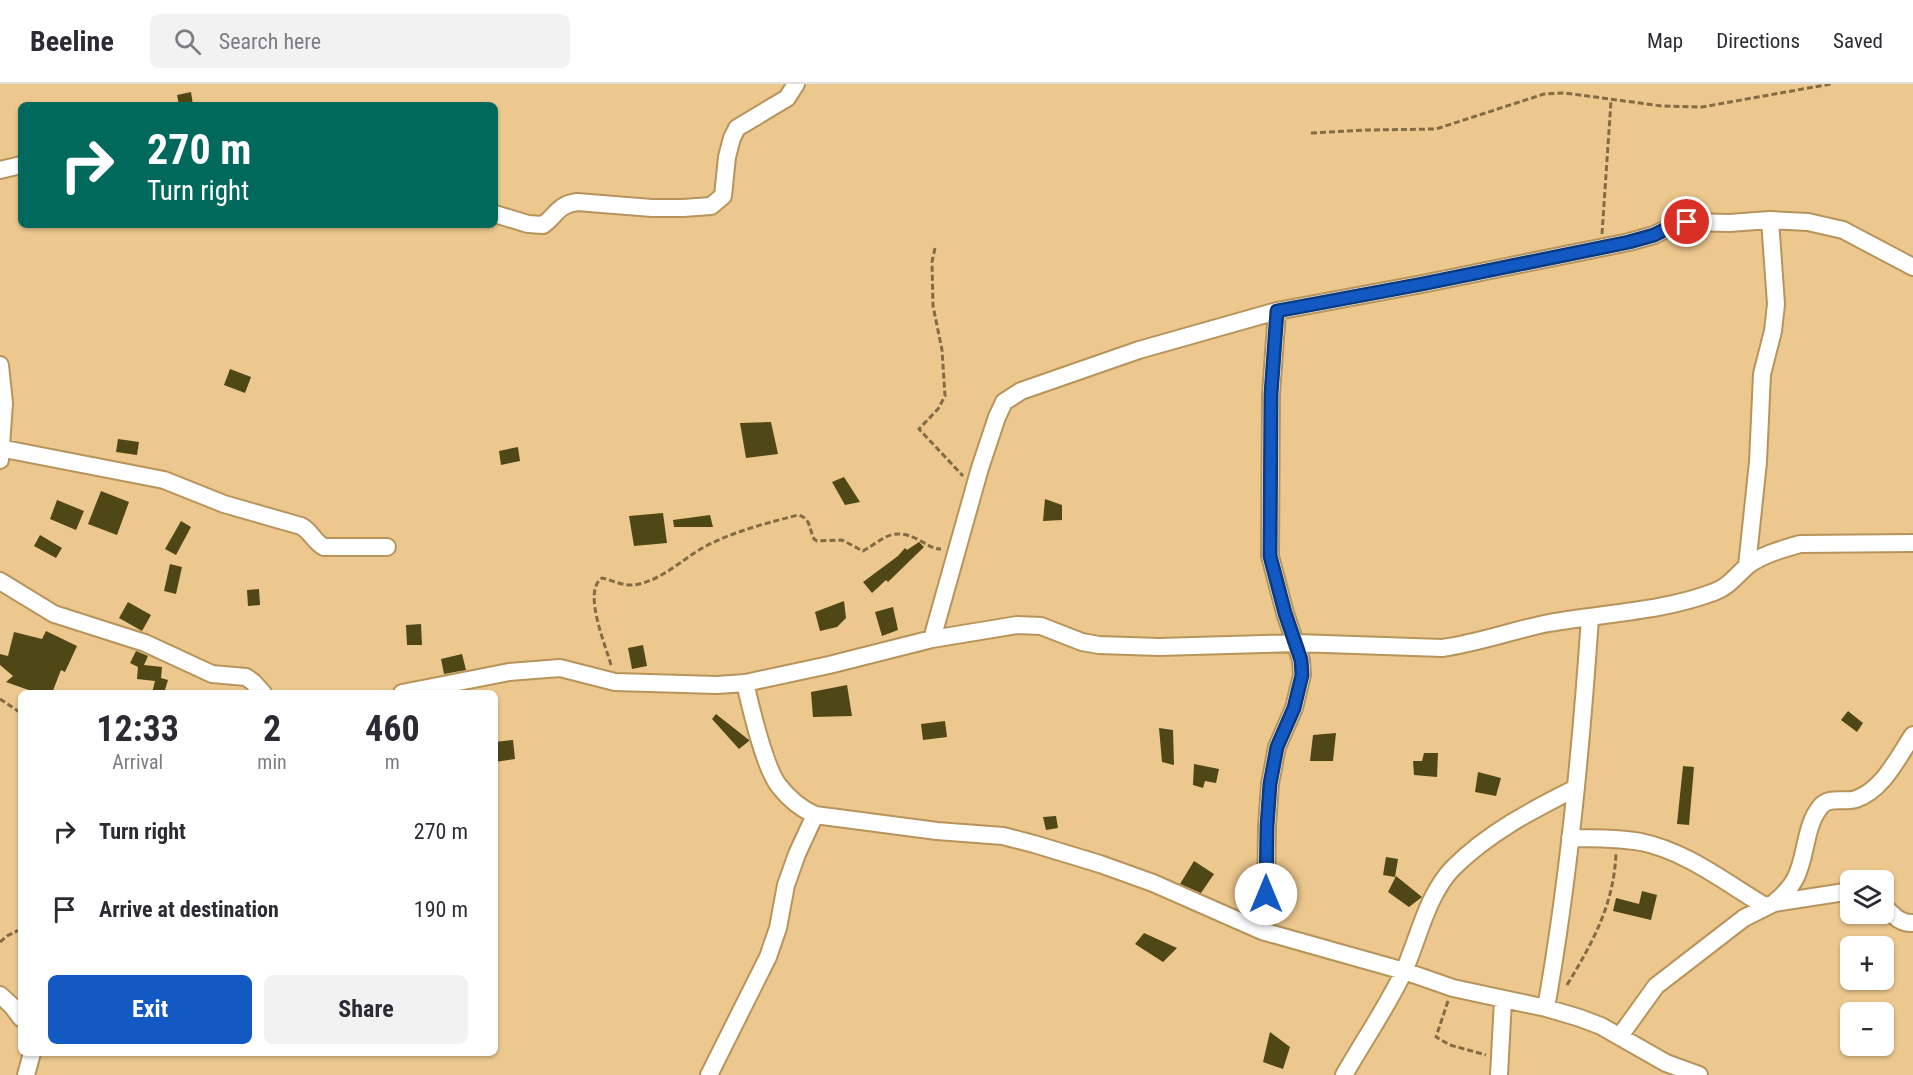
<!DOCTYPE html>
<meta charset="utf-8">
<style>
:root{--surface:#fff;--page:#f2f2f3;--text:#2b2b33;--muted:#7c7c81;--line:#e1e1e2;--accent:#1359c3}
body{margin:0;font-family:"Roboto Condensed",sans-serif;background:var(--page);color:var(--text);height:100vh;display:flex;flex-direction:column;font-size:22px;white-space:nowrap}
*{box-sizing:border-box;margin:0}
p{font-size:20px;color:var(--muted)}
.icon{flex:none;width:33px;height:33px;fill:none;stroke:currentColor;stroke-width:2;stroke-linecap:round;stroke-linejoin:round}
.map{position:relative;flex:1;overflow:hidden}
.panel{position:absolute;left:18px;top:606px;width:480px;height:366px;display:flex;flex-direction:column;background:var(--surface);border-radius:9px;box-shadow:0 2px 4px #0004}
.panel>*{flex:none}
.hud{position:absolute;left:18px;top:18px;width:480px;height:126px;border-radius:9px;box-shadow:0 2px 4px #0004;background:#00695c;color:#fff;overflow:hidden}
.buttons{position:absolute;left:1840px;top:786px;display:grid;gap:12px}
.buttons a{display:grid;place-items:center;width:54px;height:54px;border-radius:9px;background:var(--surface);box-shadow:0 2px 4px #0004;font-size:30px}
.pin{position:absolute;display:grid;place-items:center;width:51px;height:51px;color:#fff;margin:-26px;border:3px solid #fff;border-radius:50%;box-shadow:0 2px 6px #0007}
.me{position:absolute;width:66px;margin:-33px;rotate:0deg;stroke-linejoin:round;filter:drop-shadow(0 0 4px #0008)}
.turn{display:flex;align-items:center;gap:21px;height:126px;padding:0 30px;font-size:27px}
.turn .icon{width:78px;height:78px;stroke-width:2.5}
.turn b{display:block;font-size:42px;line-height:51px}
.eta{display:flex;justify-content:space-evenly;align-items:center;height:102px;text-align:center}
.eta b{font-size:36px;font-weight:700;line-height:42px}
.cta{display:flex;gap:12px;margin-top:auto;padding:12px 30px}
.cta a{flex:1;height:69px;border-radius:9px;background:var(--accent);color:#fff;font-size:24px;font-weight:700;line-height:69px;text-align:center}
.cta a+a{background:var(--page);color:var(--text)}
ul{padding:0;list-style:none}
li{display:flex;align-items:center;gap:18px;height:78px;padding:0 30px}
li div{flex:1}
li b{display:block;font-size:22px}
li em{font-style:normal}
header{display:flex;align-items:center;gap:36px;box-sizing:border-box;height:84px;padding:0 30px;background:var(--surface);border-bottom:2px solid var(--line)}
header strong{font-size:28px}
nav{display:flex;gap:33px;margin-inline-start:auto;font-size:21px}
.search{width:420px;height:54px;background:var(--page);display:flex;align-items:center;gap:15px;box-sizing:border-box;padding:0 21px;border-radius:9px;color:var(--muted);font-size:22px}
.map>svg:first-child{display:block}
.building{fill:#4f4716}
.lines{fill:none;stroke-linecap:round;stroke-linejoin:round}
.minor-casing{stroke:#b6945b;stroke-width:20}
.path{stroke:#836b44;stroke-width:3;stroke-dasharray:6 3;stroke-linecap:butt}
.minor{stroke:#fff;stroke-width:16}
.route-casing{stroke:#0c3a7f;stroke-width:15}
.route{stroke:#1359c3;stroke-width:10}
</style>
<header>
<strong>Beeline</strong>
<div class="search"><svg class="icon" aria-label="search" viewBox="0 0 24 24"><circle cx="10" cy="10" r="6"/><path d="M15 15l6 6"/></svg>Search here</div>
<nav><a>Map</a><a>Directions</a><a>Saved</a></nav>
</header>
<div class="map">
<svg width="1913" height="991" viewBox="0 0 1913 991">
<rect width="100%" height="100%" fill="#ecc88e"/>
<path class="building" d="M191,8L193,21H179L177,11Z
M230,285L251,293L245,309L224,301Z
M771,338L778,370L746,374L740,339Z
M118,355L139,358L137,371L116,368Z
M518,363L520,377L501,381L499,367Z
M844,393L860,418L845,421L832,398Z
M101,407L129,418L117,451L88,440Z
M1045,415L1062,421V436L1043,437Z
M57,416L84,427L76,446L50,435Z
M663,429L667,459L634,462L629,432Z
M710,431L713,443H674L673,436Z
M181,437L191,443L176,471L165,465Z
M40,451L62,464L56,474L34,462Z
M919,458L924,463L888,498L886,496L872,509L863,498L898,472L905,464L907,466Z
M170,480L182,483L176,510L164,507Z
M259,505L260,521L248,522L247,506Z
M844,517L846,534L837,543L820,547L815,528Z
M128,518L151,531L142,547L119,534Z
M893,523L898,546L882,552L875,528Z
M421,540L422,561H407L406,541Z
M46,547L77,562L65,588L61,586L52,609H37L6,598L13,592L0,581V570L8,572L14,548L42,555Z
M643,561L647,582L632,585L628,564Z
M136,567L148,572L144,581L162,583L161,594L168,596L164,609H152L155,597L137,595L138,583L130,579Z
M462,570L466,586L444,590L441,575Z
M847,601L852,632L813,633L811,608Z
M1848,627L1863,639L1857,648L1841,636Z
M716,630L749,656V657L739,665L712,635Z
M945,637L947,653L923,656L921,640Z
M1159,644L1173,646L1174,681L1162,678Z
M1336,649L1333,677H1310L1313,651Z
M513,656L515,675L495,678V658Z
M1424,669H1438L1437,693L1414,691L1413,677H1422Z
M1194,680L1219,685L1216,699L1205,697L1203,704L1193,701Z
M1683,682L1694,683L1689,741L1677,740Z
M1478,688L1501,694L1496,712L1475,708Z
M1056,732L1058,744L1046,746L1043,733Z
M1386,773L1398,775L1395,793L1383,791Z
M1194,777L1214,790L1201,809L1180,800Z
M1396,792L1422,813L1409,823L1388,808Z
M1642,807L1657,811L1651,836L1613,827L1616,814L1639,820Z
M1144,849L1177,864L1163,878L1135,860Z
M1270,948L1290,963L1283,985L1263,978Z"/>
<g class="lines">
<defs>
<path id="minor" d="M0,86L21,81
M495,130L528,140L543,141C557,131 557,121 577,118L652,124H683L711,122L723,112L727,73L732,54L737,44L787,14L796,0
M0,281L4,319L0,376
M0,364L164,396L224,420L301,442C311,447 314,458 324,463H387
M1747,482L1758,378L1762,290L1773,247L1776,220L1770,136
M0,497L54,530L145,559L212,590L246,593L253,598L263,609
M932,555L980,384L997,333L1004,318L1021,307L1139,266L1277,227L1422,200L1629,158L1654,151L1678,139L1687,138L1729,139L1770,136L1808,138L1843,146L1913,183
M745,599C751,624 764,683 779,702C789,715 802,725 815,731L937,747L1003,752L1034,760L1100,780L1153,799L1262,847L1404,887L1453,904L1546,924L1580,934L1601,942L1666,979L1699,991
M402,609L509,588L560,584L615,598L717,601L745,599L829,581L932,555L1017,541L1041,542L1082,558L1099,561L1159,563L1297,559L1442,564C1479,559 1513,546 1549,539C1604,529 1661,528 1714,508C1728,503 1735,493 1746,483C1760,471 1783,465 1800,460L1913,459
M1570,754C1594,754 1617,754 1641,758C1686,767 1726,799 1765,822
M1774,819C1782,812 1790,805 1795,795C1807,773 1804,742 1821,722C1830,712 1844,719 1856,715C1883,706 1898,673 1913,651
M1884,822C1893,831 1900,840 1913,839
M1262,847L1266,810L1267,742L1270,700L1277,663L1294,624L1302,591L1301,576L1285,529L1270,472L1271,310L1277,227
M0,911L12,922L21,934
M1546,924C1569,794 1581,664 1590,534
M1620,952L1656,902L1744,834L1774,819L1851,807
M26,991L32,969
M709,991L768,873L778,844L786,801L797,770L815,731
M1344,991C1364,956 1387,923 1404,887C1419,853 1427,811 1453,784C1488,749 1532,726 1576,704
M1499,991L1503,916"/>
</defs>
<use href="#minor" class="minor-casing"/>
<path class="path" d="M1311,49L1367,46L1436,45L1544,10L1565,9L1662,22L1702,23L1831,0
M1602,150L1611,17
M935,164L932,178L933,222L942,266L945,312L938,325L919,345L963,392
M611,581C606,562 582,507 602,494C612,496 622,502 633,501C661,498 683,474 706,462C735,447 767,439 798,431C811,434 809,445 814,455L817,457L842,456L863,467C884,455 892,442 919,456C927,460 932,465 941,465
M0,615L21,629
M0,858L7,852L21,845
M1567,901C1593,858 1614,820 1616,769
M1448,917L1436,953L1450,961L1486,971"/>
<use href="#minor" class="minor"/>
</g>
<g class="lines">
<defs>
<path id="route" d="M1266,810L1267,742L1270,700L1277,663L1294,624L1302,591L1301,576L1285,529L1270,472L1271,310L1277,227L1422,200L1629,158L1654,151L1678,139L1687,138"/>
</defs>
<use href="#route" class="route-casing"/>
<use href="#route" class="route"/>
</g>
</svg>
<div class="buttons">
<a><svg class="icon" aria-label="layers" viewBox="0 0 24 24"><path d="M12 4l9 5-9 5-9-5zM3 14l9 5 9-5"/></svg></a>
<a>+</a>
<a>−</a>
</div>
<div class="pin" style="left:1687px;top:138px;background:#d93025"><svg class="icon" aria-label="arrive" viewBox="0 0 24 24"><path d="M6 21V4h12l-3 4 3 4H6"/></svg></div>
<svg class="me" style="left:1266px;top:810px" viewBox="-20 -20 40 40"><circle r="19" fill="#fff"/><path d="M0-13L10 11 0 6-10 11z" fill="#1359c3"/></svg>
<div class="hud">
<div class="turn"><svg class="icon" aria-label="right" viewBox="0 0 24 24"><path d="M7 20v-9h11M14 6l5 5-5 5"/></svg><div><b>270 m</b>Turn right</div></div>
</div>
<section class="panel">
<div class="eta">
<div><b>12:33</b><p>Arrival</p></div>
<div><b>2</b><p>min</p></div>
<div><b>460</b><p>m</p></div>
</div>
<ul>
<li><svg class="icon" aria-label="right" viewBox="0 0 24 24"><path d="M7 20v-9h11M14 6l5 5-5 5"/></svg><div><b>Turn right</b></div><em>270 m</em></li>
<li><svg class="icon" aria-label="arrive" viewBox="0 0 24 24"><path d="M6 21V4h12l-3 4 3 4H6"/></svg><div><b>Arrive at destination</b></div><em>190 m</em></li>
</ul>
<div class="cta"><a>Exit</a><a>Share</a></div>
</section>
</div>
